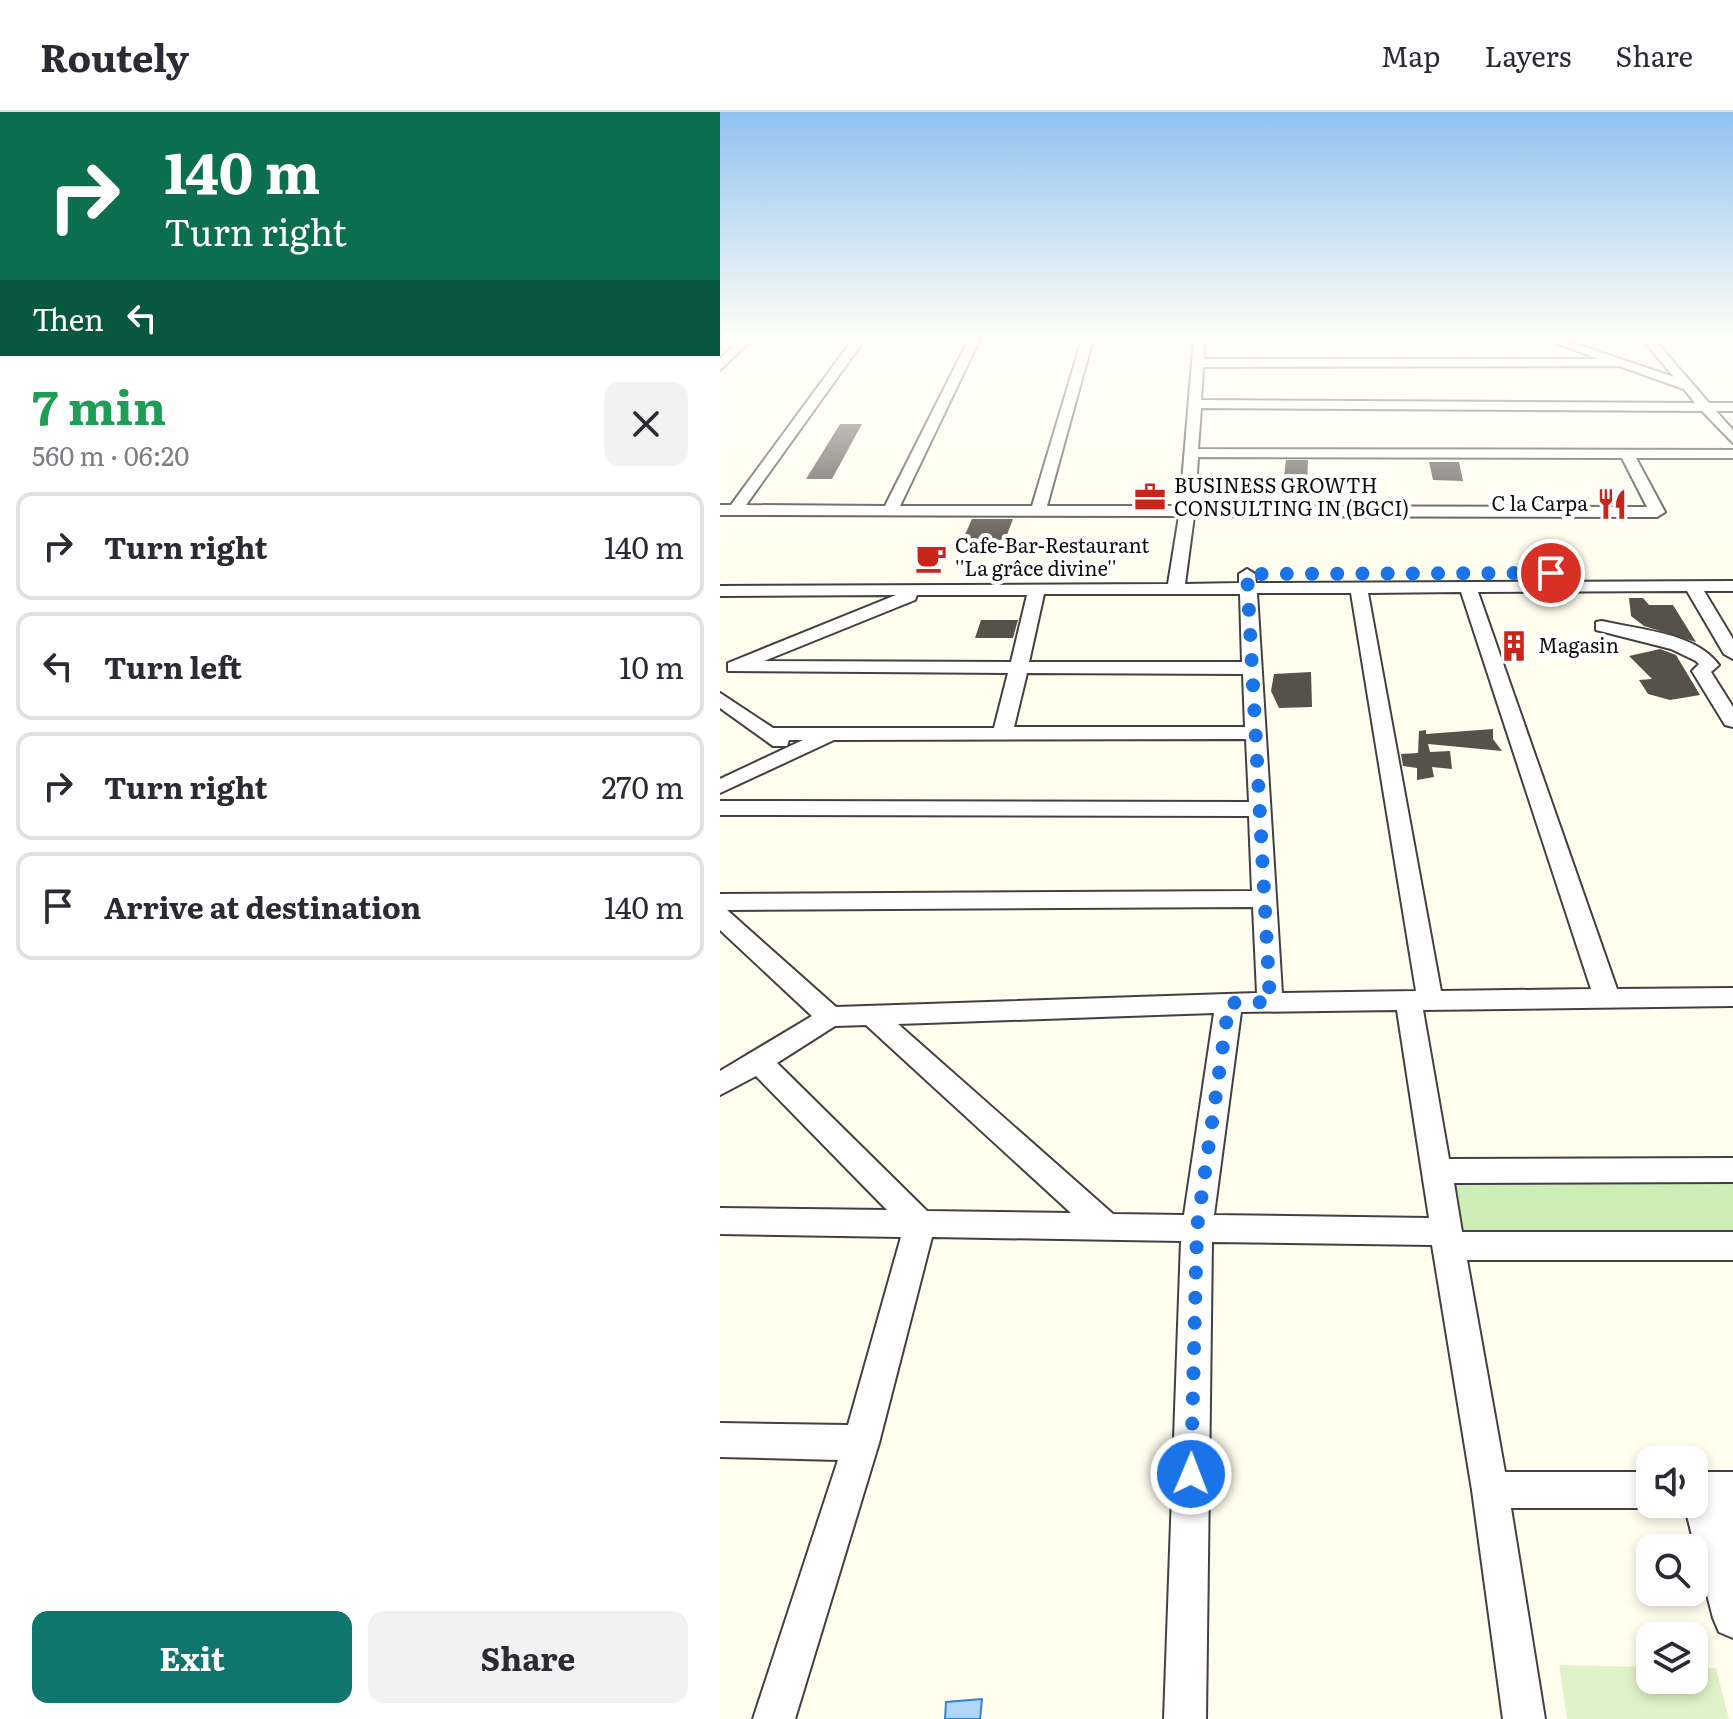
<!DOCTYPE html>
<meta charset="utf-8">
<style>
:root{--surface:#fff;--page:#f2f2f3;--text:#2b2b33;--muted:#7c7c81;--line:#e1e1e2;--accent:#0f766e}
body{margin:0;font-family:Literata,serif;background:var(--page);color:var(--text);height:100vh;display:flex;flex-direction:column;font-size:30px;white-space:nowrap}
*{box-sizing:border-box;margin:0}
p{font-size:26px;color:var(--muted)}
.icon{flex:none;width:44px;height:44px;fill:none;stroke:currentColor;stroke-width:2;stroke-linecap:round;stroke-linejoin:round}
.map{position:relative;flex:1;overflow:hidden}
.side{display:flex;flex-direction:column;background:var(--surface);width:720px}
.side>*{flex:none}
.hud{background:#0b6e4f;color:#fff;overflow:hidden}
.fabs{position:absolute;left:916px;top:1334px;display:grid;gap:16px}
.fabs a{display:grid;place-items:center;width:72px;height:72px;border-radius:16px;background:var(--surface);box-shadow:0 4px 12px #0003;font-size:40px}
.pin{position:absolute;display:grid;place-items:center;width:68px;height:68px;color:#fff;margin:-34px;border:4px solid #fff;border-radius:50%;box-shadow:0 2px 8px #0007}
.me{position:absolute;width:88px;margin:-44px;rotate:1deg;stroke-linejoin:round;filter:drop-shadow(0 0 6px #0008)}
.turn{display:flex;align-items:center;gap:28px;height:168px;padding:0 32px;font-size:36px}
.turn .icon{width:104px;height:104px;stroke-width:2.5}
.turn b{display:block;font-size:56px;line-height:68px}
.then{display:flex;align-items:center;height:76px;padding:0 32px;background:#0003;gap:16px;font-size:30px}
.round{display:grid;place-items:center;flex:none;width:84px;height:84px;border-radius:16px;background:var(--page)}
.headline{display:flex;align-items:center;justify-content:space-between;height:136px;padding:0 32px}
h1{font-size:48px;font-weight:700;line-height:60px;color:#1e9e55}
.action{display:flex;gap:16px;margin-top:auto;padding:16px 32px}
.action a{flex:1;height:92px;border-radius:16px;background:var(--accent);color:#fff;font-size:32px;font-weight:700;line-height:92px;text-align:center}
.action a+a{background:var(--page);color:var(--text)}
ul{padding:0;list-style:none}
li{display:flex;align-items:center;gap:24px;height:108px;margin:0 16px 12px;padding:0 16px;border:4px solid var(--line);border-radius:16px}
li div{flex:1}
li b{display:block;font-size:30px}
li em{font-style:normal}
header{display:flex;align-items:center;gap:48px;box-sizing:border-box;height:112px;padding:0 40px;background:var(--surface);border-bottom:2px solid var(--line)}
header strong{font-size:38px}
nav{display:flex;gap:44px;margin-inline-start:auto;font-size:28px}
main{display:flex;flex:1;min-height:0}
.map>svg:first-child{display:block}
.green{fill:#ccedb5}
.pitch{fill:#e0f3c8}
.water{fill:#afd6fb;stroke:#3183d8;stroke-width:2}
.building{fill:#58514a}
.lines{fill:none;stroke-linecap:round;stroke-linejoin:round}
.minor-casing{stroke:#414141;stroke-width:4}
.minor{fill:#fff;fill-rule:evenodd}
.route{stroke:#1a73e8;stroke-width:14;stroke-dasharray:0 25.2}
.labels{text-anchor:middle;stroke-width:8;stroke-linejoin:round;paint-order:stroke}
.far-poi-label{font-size:20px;fill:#0e0e0e;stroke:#fff;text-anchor:start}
</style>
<header>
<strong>Routely</strong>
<nav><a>Map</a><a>Layers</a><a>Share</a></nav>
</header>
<main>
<section class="side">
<div class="hud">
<div class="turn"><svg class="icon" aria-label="right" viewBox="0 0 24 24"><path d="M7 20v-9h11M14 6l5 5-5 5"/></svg><div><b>140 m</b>Turn right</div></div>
<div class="then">Then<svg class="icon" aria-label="left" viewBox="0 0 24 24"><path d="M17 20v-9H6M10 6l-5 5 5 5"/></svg></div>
</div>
<div class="headline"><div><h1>7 min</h1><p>560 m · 06:20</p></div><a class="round"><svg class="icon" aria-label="close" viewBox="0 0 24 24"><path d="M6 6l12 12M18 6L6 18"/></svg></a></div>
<ul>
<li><svg class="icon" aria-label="right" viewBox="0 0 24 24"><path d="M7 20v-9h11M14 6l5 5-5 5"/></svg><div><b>Turn right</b></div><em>140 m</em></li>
<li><svg class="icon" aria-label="left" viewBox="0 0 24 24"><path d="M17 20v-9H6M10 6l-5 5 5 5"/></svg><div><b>Turn left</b></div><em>10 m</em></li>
<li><svg class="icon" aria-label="right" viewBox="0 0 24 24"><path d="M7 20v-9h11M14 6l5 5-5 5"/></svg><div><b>Turn right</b></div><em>270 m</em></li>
<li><svg class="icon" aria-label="arrive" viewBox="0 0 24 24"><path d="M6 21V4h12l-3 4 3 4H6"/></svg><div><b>Arrive at destination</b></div><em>140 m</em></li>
</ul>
<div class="action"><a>Exit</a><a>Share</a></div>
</section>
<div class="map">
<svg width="1013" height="1607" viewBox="0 0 1013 1607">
<rect width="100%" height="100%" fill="#fffeef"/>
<path class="green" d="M732,1065L1013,1066V1125H742Z"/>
<path class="pitch" d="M839,1553L930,1555V1568H974V1556H996L1009,1607H847Z"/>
<path class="water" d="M262,1587L260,1607H225L226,1590Z"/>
<path class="building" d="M120,312H142L112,367H86Z
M566,348H588L587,372H563Z
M709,350H739L743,369L713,368Z
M252,407H293L285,428L243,427Z
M909,486H923L929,493H953L976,530L924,514L911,504Z
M261,508H298L293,526H255Z
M940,537L956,543L980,583L950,588L928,582L919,568L932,567L909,544Z
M591,560L592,595L559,596L551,579L554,562Z
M773,617V627L782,639L708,632L710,640L730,639L732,657L712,655L714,665L697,668V656L683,654L681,642L698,641L699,619L706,618V622Z"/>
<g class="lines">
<defs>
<path id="minor" d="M20,227H32L0,258V247Z
M133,227H145L26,393L165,394L249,227H260L180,394H312L362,227H373L327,394H460L474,227H485L484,247H878L825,227H841L954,265L922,227H934L989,291H1013V299H996L1013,318V331L982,299L481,296L478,337L1013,338V346H916L945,400L937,405L474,404L465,472L519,471V462L527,457L535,462L536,471L1013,469V479H984L1013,527V547L1004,542L967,479L758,480L897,877L1013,876V894L703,898L729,1047L1013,1046V1070L734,1071L742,1120H1013V1148H747L785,1360H930V1392H940L930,1396H791L825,1607H783L752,1378L712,1133L492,1130L486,1607H444L461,1129L212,1125L159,1331L75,1607H33L118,1348L0,1345V1311L128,1313L181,1125L0,1122V1096L167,1098L36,964L0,983V959L92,904L0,818V782L532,779L529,704L0,703V689L529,690L526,627L114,628L0,681V667L83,628H69L67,634H53L0,596V581L53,616H274L288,561L8,559V551L176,483L0,484V474L448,472L459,404L0,403V393H11ZM483,255L899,254L964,277L975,291L481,288ZM478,345L902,346L927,395L475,394ZM741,480L871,877L721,879L648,481ZM537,481H631L696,879L562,881ZM324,482H520L522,550H309ZM197,483H307L291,550L44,549L195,488ZM307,561L523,562L525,615H294ZM533,795L537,881L116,895L7,798ZM677,898L709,1106L494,1103L521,900ZM494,901L464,1103L393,1102L178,912ZM146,913L351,1101L207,1099L57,951L115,914Z
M882,509C919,518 975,520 999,553L991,560L1013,595V615L1005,613L972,559L979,552L976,549L951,537L876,518V510Z
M974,1360H1013V1526L999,1520L993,1506L964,1392H974Z"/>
</defs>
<use href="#minor" class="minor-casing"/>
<use href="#minor" class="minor"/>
</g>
<linearGradient id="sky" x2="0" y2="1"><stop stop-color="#91c2f0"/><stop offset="0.5" stop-color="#fffff8"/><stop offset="1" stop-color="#fffff8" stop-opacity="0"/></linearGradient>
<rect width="1013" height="452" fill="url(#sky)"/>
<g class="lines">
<path class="route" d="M471,1362L477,1116L509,891L550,890L527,462L831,461"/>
</g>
<defs>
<symbol id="office-bare" viewBox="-9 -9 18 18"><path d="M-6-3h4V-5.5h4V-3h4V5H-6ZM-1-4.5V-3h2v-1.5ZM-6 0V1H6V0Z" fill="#ca251b" stroke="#fff" stroke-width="2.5" paint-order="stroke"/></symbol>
<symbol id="restaurant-bare" viewBox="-9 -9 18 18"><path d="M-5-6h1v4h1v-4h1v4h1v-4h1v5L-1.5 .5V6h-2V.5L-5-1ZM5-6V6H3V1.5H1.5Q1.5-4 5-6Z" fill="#ca251b" stroke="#fff" stroke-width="2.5" paint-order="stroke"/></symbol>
<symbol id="cafe-bare" viewBox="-9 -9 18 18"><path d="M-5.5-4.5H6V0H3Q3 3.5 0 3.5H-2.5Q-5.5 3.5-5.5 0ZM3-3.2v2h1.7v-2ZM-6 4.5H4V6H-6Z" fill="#ca251b" stroke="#fff" stroke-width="2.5" paint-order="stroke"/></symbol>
<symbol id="building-bare" viewBox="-9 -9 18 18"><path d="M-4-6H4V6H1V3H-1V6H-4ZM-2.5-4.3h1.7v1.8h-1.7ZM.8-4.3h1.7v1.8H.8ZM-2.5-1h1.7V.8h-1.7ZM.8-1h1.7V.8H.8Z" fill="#ca251b" stroke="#fff" stroke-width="2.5" paint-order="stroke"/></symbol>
</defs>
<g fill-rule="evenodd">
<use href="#office-bare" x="408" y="363" width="44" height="44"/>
<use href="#restaurant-bare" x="870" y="370" width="44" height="44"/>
<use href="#cafe-bare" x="189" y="424" width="44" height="44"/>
<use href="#building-bare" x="772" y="512" width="44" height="44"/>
</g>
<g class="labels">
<g class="far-poi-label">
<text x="454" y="381">BUSINESS GROWTH<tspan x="454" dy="23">CONSULTING IN (BGCI)</tspan></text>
<text x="868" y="399" text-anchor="end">C la Carpa</text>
<text x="235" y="441">Cafe-Bar-Restaurant<tspan x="235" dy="23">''La grâce divine''</tspan></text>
<text x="818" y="541">Magasin</text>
</g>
</g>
</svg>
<div class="fabs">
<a><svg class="icon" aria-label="sound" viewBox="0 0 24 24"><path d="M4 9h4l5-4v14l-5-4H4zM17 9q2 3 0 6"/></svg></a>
<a><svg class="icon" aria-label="search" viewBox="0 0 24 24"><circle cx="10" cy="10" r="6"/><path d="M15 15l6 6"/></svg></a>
<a><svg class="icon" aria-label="layers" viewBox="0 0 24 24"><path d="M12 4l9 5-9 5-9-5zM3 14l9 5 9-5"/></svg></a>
</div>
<div class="pin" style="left:831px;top:461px;background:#d93025"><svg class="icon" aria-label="arrive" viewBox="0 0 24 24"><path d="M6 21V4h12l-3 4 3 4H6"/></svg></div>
<svg class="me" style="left:471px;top:1362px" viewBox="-20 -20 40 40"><circle r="17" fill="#1a73e8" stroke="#fff" stroke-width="3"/><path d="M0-11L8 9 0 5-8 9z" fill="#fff"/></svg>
</div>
</main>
